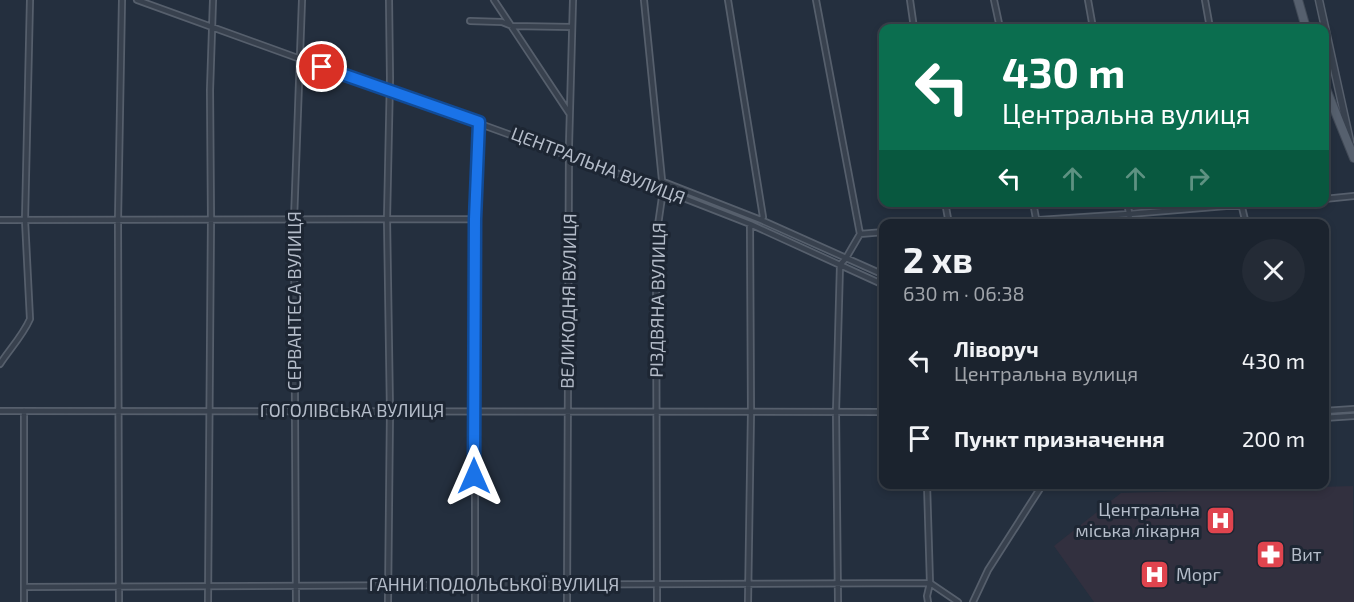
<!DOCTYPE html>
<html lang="uk">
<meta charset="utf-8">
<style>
:root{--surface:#1b232e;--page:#242b36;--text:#f1f3f6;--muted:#a0a4aa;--line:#39404a}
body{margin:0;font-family:"Exo 2",sans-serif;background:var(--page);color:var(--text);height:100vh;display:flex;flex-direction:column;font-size:22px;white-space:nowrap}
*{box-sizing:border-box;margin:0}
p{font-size:20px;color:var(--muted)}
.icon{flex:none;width:33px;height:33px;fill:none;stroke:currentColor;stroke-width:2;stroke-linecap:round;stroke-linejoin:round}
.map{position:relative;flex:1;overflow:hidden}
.sheet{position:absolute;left:879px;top:219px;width:450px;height:270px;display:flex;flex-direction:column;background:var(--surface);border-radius:12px;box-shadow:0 3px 9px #0003,0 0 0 2px var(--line)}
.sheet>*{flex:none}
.banner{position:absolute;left:879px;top:24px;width:450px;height:183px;border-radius:12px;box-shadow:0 3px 9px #0003,0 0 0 2px var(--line);background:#0b6e4f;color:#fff;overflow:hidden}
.pin{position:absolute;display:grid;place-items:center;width:51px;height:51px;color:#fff;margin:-26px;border:3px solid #fff;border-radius:50%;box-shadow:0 2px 6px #0007}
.me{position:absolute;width:66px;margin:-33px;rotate:0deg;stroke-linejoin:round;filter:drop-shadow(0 0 4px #0008)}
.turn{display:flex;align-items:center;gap:21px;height:126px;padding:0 24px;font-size:27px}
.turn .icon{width:78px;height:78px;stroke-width:2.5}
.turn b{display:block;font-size:42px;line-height:51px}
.lanes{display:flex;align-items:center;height:57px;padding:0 24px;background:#0003;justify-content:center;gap:30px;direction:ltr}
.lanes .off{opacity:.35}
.round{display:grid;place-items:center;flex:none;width:63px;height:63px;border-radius:32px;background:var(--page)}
.head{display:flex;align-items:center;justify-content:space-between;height:102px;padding:0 24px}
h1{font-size:36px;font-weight:700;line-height:45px}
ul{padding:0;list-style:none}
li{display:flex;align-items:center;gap:18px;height:78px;padding:0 24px}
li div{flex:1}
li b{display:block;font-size:22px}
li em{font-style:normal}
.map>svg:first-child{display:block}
.medical{fill:#32303f}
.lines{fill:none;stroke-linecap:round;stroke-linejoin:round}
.minor-casing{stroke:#565f6c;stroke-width:8}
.tertiary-casing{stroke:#565f6c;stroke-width:9}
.primary-casing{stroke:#414a57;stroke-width:10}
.minor{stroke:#38414e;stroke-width:4.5}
.tertiary{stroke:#38414e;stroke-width:6}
.primary{stroke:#56606e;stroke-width:8}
.route-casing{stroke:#114b97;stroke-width:15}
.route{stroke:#1a73e8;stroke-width:10}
.labels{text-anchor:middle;stroke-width:6;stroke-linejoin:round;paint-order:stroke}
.street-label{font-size:18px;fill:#b4bcc9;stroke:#1d2633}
.poi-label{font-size:18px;fill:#b4bcc9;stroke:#1d2633;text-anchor:start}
</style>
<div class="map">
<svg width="1354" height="602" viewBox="0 0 1354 602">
<rect width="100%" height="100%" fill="#242f3e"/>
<path class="medical" d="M1353,486L1354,602H1094L1054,546L1121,493Z"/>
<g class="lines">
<defs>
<path id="minor" d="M137,0L663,190L750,224L884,285
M494,0L569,113
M644,0L663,190L656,239L657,602
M728,0L763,217L761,220
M816,0L860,234L846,258L840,265
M910,0L914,28
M994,0L1000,28
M1088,0L1093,28
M1205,0L1210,28
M470,21L502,22L512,26L572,27
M661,181L761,220L884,275
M1324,199L1354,196
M945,202L949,224
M1033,202L1037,224
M1127,202L1131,224
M1241,203L1246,224
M0,220L475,219
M976,224L1129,214L1274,202
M860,234L884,232
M0,364C10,349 23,335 30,319L25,220L30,0
M0,411L884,412
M24,411V602
M1324,411L1354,409
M1324,418L1354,416
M927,484L930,583L927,596L928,602
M24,587L930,583L958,602
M119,602L118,220L122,0
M208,602L211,219L210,90L213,0
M296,602L294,220L302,0
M388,602L390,411L387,219L390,78L389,0
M475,602V219L479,122
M567,602L569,145L573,0
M748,602L751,412L750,224
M838,602L836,412L840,265
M973,602L988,570L1043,484"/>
<path id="tertiary" d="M1319,0L1350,141"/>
<path id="primary" d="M1298,0L1306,28
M1324,84L1354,158"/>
</defs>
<use href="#minor" class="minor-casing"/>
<use href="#tertiary" class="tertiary-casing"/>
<use href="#primary" class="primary-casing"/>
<use href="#minor" class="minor"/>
<use href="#tertiary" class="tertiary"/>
<use href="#primary" class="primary"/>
</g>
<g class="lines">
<defs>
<path id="route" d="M322,67L479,122L475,219L474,476"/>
</defs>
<use href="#route" class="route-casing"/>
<use href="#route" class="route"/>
</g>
<defs>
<symbol id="hospital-square" viewBox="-11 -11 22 22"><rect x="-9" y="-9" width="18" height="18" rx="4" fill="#e0444e" stroke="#1d2633"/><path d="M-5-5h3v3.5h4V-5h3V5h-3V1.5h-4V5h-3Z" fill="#fff"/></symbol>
<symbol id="pharmacy-square" viewBox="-11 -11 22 22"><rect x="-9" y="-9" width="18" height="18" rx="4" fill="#e0444e" stroke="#1d2633"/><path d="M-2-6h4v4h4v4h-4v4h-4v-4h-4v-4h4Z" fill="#fff"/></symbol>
</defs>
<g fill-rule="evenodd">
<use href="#hospital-square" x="1204" y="504" width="33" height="33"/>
<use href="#pharmacy-square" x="1254" y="538" width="33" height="33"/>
<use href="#hospital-square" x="1138" y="558" width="33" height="33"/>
</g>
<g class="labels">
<g class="street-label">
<text transform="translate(598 166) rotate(21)" y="6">ЦЕНТРАЛЬНА ВУЛИЦЯ</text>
<text transform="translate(658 300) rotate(-89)" y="6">РІЗДВЯНА ВУЛИЦЯ</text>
<text transform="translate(295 301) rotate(-90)" y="6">СЕРВАНТЕСА ВУЛИЦЯ</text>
<text transform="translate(569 301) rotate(-89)" y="6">ВЕЛИКОДНЯ ВУЛИЦЯ</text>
<text x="352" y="417">ГОГОЛІВСЬКА ВУЛИЦЯ</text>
<text x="494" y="591">ГАННИ ПОДОЛЬСЬКОЇ ВУЛИЦЯ</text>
</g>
<g class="poi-label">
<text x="1200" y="516" text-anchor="end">Центральна<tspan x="1200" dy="21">міська лікарня</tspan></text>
<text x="1291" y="561">Вит</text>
<text x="1176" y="581">Морг</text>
</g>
</g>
</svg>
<div class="pin" style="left:322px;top:67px;background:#d93025"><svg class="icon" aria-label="arrive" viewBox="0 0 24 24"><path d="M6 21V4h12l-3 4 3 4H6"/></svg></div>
<svg class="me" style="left:474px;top:476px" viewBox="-20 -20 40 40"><path d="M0-17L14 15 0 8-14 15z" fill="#1a73e8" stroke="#fff" stroke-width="4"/></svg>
<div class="banner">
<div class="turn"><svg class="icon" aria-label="left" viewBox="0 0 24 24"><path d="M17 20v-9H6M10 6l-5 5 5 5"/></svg><div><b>430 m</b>Центральна вулиця</div></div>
<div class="lanes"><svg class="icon" aria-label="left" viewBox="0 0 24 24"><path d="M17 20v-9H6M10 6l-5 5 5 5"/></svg><svg class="icon off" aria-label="ahead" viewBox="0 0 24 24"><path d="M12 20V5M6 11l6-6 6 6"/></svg><svg class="icon off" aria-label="ahead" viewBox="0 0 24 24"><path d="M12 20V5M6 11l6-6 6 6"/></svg><svg class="icon off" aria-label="right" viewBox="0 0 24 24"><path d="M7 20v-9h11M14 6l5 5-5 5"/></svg></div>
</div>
<section class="sheet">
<div class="head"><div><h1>2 хв</h1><p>630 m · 06:38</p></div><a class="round"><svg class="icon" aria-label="close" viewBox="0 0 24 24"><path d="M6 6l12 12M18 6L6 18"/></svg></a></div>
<ul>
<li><svg class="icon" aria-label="left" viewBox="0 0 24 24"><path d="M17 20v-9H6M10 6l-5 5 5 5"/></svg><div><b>Ліворуч</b><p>Центральна вулиця</p></div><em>430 m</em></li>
<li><svg class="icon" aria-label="arrive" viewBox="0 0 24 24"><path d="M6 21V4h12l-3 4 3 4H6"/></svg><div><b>Пункт призначення</b></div><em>200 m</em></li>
</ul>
</section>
</div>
